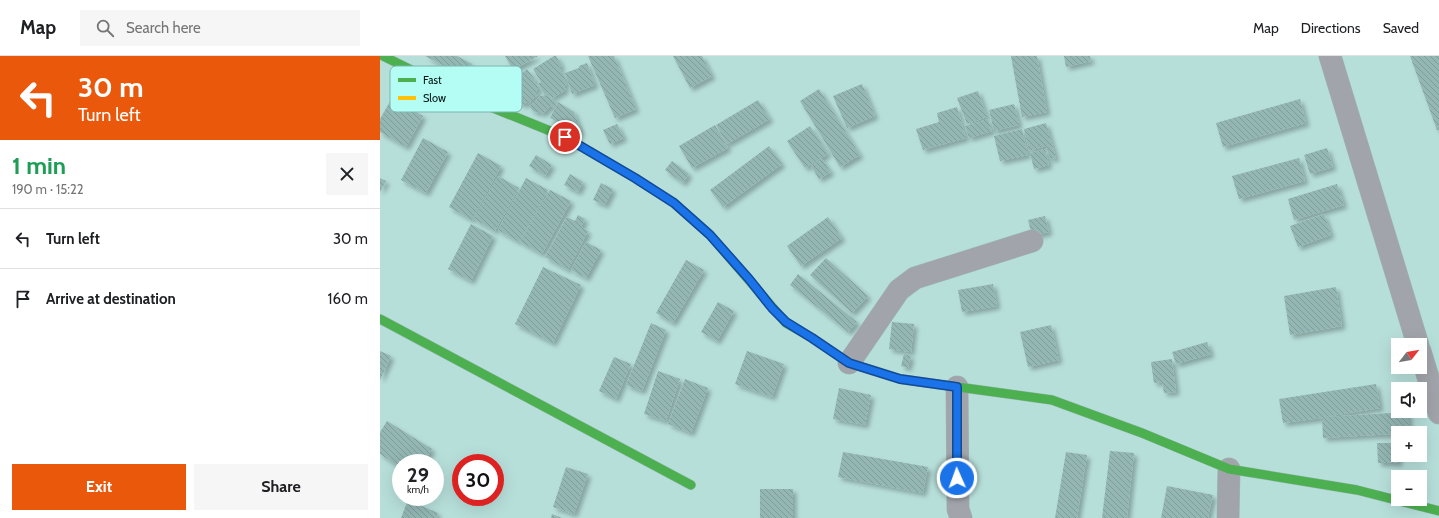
<!DOCTYPE html>
<meta charset="utf-8">
<style>
:root{--surface:#fff;--page:#f6f6f6;--text:#202124;--muted:#757577;--line:#e0e0e0;--accent:#ea580c}
body{margin:0;font-family:Cabin,sans-serif;background:var(--page);color:var(--text);height:100vh;display:flex;flex-direction:column;font-size:15px;white-space:nowrap}
*{box-sizing:border-box;margin:0}
p{font-size:13px;color:var(--muted)}
.icon{flex:none;width:22px;height:22px;fill:none;stroke:currentColor;stroke-width:2;stroke-linecap:round;stroke-linejoin:round}
.map{position:relative;flex:1;overflow:hidden}
.sheet{display:flex;flex-direction:column;background:var(--surface);width:380px}
.sheet>*{flex:none}
.top-card{background:#ea580c;color:#fff;overflow:hidden}
.needle{width:26px;rotate:59deg}
.controls{position:absolute;left:1011px;top:282px;display:grid;gap:8px}
.controls a{display:grid;place-items:center;width:36px;height:36px;border-radius:0px;background:var(--surface);box-shadow:0 4px 16px #0002;font-size:20px}
.speed{position:absolute;left:12px;top:398px;display:flex;gap:8px;font-size:20px;font-weight:700;text-align:center}
.speed>*{display:grid;place-content:center;width:52px;height:52px;border-radius:50%;background:var(--surface);box-shadow:0 4px 16px #0002;line-height:1}
.speed small{font-size:10px;font-weight:400}
.speed .limit{border:6px solid #d22;background:#fff;color:#111}
.pin{position:absolute;display:grid;place-items:center;width:34px;height:34px;color:#fff;margin:-17px;border:2px solid #fff;border-radius:50%;box-shadow:0 1px 4px #0007}
.me{position:absolute;width:44px;margin:-22px;rotate:358deg;stroke-linejoin:round;filter:drop-shadow(0 0 3px #0008)}
.turn{display:flex;align-items:center;gap:14px;height:84px;padding:0 12px;font-size:18px}
.turn .icon{width:52px;height:52px;stroke-width:2.5}
.turn b{display:block;font-size:28px;line-height:34px}
.round{display:grid;place-items:center;flex:none;width:42px;height:42px;border-radius:0px;background:var(--page)}
.overview{display:flex;align-items:center;justify-content:space-between;height:68px;padding:0 12px}
h1{font-size:24px;font-weight:700;line-height:30px;color:#1e9e55}
.button{display:flex;gap:8px;margin-top:auto;padding:8px 12px}
.button a{flex:1;height:46px;border-radius:0px;background:var(--accent);color:#fff;font-size:16px;font-weight:700;line-height:46px;text-align:center}
.button a+a{background:var(--page);color:var(--text)}
ul{padding:0;list-style:none}
li{display:flex;align-items:center;gap:12px;height:60px;padding:0 12px;border-top:1px solid var(--line)}
li div{flex:1}
li b{display:block;font-size:15px}
li em{font-style:normal}
header{display:flex;align-items:center;gap:24px;box-sizing:border-box;height:56px;padding:0 20px;background:var(--surface);border-bottom:1px solid var(--line)}
header strong{font-size:19px}
nav{display:flex;gap:22px;margin-inline-start:auto;font-size:14px}
.search{width:280px;height:36px;background:var(--page);display:flex;align-items:center;gap:10px;box-sizing:border-box;padding:0 14px;border-radius:0px;color:var(--muted);font-size:15px}
main{display:flex;flex:1;min-height:0}
.map>svg:first-child{display:block}
.building{fill:url(#building-back-hatch);filter:url(#shadow)}
.lines{fill:none;stroke-linecap:round;stroke-linejoin:round}
.street-casing{stroke:#9dbbb7;stroke-width:23}
.fast-casing{stroke:#9dbbb7;stroke-width:10}
.slow-casing{stroke:#9dbbb7;stroke-width:10}
.street{stroke:#a2a4ab;stroke-width:22}
.fast{stroke:#4caf50;stroke-width:9}
.slow{stroke:#ffc107;stroke-width:9}
.route-casing{stroke:#114b97;stroke-width:10}
.route{stroke:#1a73e8;stroke-width:7}
.key{fill:#b3fdf5;stroke:#7db6b0;stroke-width:1}
.key-label{font-size:11px;fill:#001210}
</style>
<header>
<strong>Map</strong>
<div class="search"><svg class="icon" aria-label="search" viewBox="0 0 24 24"><circle cx="10" cy="10" r="6"/><path d="M15 15l6 6"/></svg>Search here</div>
<nav><a>Map</a><a>Directions</a><a>Saved</a></nav>
</header>
<main>
<section class="sheet">
<div class="top-card">
<div class="turn"><svg class="icon" aria-label="left" viewBox="0 0 24 24"><path d="M17 20v-9H6M10 6l-5 5 5 5"/></svg><div><b>30 m</b>Turn left</div></div>
</div>
<div class="overview"><div><h1>1 min</h1><p>190 m · 15:22</p></div><a class="round"><svg class="icon" aria-label="close" viewBox="0 0 24 24"><path d="M6 6l12 12M18 6L6 18"/></svg></a></div>
<ul>
<li><svg class="icon" aria-label="left" viewBox="0 0 24 24"><path d="M17 20v-9H6M10 6l-5 5 5 5"/></svg><div><b>Turn left</b></div><em>30 m</em></li>
<li><svg class="icon" aria-label="arrive" viewBox="0 0 24 24"><path d="M6 21V4h12l-3 4 3 4H6"/></svg><div><b>Arrive at destination</b></div><em>160 m</em></li>
</ul>
<div class="button"><a>Exit</a><a>Share</a></div>
</section>
<div class="map">
<svg width="1059" height="462" viewBox="0 0 1059 462">
<defs>
<pattern id="building-back-hatch" width="6" height="6" patternUnits="userSpaceOnUse"><rect width="6" height="6" fill="#94b7b4"/><path d="M-1 5l2 2M0 0l6 6M5-1l2 2" fill="none" stroke="#7e9c9a"/></pattern>
<filter id="shadow"><feDropShadow dx="3.5" dy="3.5" stdDeviation="2" flood-color="#0004"/></filter>
</defs>
<rect width="100%" height="100%" fill="#b7dfda"/>
<path class="building" d="M45,0H77L92,8L85,21Z
M125,0H158L133,14Z
M174,0H176L182,10L179,11L186,23L184,24L187,28L184,30L186,34L172,42L168,36L165,39L158,28L161,26L153,13Z
M208,0H234L256,53L235,62Z
M293,0H322L332,20L310,32Z
M631,0H657L667,56L642,61Z
M684,0H710L711,5L686,11Z
M1030,0H1059V74H1057Z
M207,7L215,29L192,38L185,17L199,12V10Z
M147,13L156,25L154,26L159,32L156,35L159,38L150,45L151,46L149,48L147,46L144,49L142,47L140,48L126,30Z
M482,28L495,60L467,72L453,40Z
M439,33L480,99L460,111L420,45Z
M598,35L607,61L587,68L577,42Z
M168,39L176,47L175,52L170,50L163,58L159,55L158,57L153,55L149,50L154,47L160,40Z
M12,42L43,60L26,91L0,76V63Z
M920,43L926,67L843,91L836,67Z
M378,44L390,63L347,88L336,69Z
M178,46L194,56L202,78L170,62Z
M634,48L639,69L614,75L609,54Z
M577,51L586,82L543,94L536,73L559,66L557,57Z
M608,63L612,75L589,82L585,70Z
M666,67L676,102L670,103L666,90L649,95L644,73Z
M237,68L244,82L230,88L223,74Z
M335,69L348,92L312,112L299,90Z
M430,70L448,98L425,112L407,85Z
M642,73L648,99L620,105L614,80Z
M43,82L68,96L46,137L21,124Z
M389,90L402,108L343,151L330,134Z
M947,92L953,111L930,118L924,99Z
M665,93L669,109L654,113L650,97Z
M98,97L121,110L92,164L69,151Z
M156,99L172,109L165,120L149,110Z
M919,102L925,125L859,143L852,120Z
M442,103L451,116L439,123L431,110Z
M292,105L309,118L303,127L285,114Z
M190,118L203,126L198,136L184,129Z
M118,120L139,132L115,175L94,163Z
M0,122L6,125L0,136Z
M146,122L168,134L139,186L118,174Z
M221,127L233,133L225,149L213,144Z
M957,128L964,149L914,164L908,143Z
M170,134L191,145L162,198L140,186Z
M944,158L951,179L918,191L910,170Z
M198,159L205,163L201,171L208,175L188,214L165,201L187,161L195,165Z
M665,160L669,176L652,180L648,164Z
M448,161L462,182L421,210L407,190Z
M91,168L113,180L91,225L68,213Z
M206,186L221,194L206,222L191,214Z
M446,202L488,240L472,257L430,219Z
M306,204L324,214L293,267L276,257Z
M163,211L201,229L173,287L135,268Z
M418,218L477,266L468,276L410,229Z
M613,228L617,250L582,256L578,234Z
M956,231L962,270L910,279L904,240Z
M338,246L354,255L337,285L321,276Z
M512,266L534,268L531,296L509,293Z
M271,267L286,274L262,335L246,329Z
M671,269L679,304L648,311L640,276Z
M827,286L831,298L796,308L792,296Z
M0,295L11,300L0,324Z
M367,295L404,308L392,341L355,328Z
M524,298L531,300L528,312L521,310Z
M234,301L251,308L236,343L219,335Z
M792,303L796,336L784,337L782,326L774,327L771,306Z
M278,315L300,323L286,365L264,358Z
M305,323L328,332L311,377L288,368Z
M996,328L1000,352L944,361L1028,356L1030,377L943,382L942,362L903,367L899,343Z
M459,332L491,339L485,369L453,363Z
M7,365L52,393L43,407H21V412L0,398V376Z
M997,387H1018L1019,407H998Z
M730,395L754,397L747,462H722Z
M463,396L548,411L543,437L458,421Z
M686,396L707,399L697,462H675Z
M186,411L208,418L194,458L173,451Z
M787,430L833,439L828,462H781Z
M380,433H413V462H380Z
M28,444L58,457L56,462H21Z
M172,458L182,462H171Z"/>
<g class="lines">
<defs>
<path id="street" d="M950,0L1038,289
M1040,295L1059,357
M469,307L519,234L535,222L652,185
M577,331L578,453L581,462
M848,462L849,413"/>
<path id="fast" d="M3,0L86,41L185,81L255,122L294,147L330,179L406,267L434,283
M0,263L311,429
M556,328L672,344L762,377L849,413L977,434L1059,455"/>
<path id="slow" d="M434,283L469,307L520,323L556,328"/>
</defs>
<use href="#street" class="street-casing"/>
<use href="#fast" class="fast-casing"/>
<use href="#slow" class="slow-casing"/>
<use href="#street" class="street"/>
<use href="#fast" class="fast"/>
<use href="#slow" class="slow"/>
</g>
<g class="lines">
<defs>
<path id="route" d="M185,81L255,122L294,147L330,179L369,223L392,252L406,266L432,282L469,307L520,323L577,331V422"/>
</defs>
<use href="#route" class="route-casing"/>
<use href="#route" class="route"/>
</g>
<rect x="10" y="10" width="132" height="46" rx="6" class="key"/>
<rect x="18" y="22" width="18" height="4" fill="#4caf50"/>
<rect x="18" y="40" width="18" height="4" fill="#ffc107"/>
<g class="key-label">
<text x="43" y="28">Fast</text>
<text x="43" y="46">Slow</text>
</g>
</svg>
<div class="controls">
<a><svg class="needle" viewBox="-14 -14 28 28"><path d="M0-13l5 13h-10z" fill="#e53935"/><path d="M0 13l5-13h-10z" fill="#757577"/></svg></a>
<a><svg class="icon" aria-label="sound" viewBox="0 0 24 24"><path d="M4 9h4l5-4v14l-5-4H4zM17 9q2 3 0 6"/></svg></a>
<a>+</a>
<a>−</a>
</div>
<div class="speed"><div>29<small>km/h</small></div><div class="limit">30</div></div>
<div class="pin" style="left:185px;top:81px;background:#d93025"><svg class="icon" aria-label="arrive" viewBox="0 0 24 24"><path d="M6 21V4h12l-3 4 3 4H6"/></svg></div>
<svg class="me" style="left:577px;top:422px" viewBox="-20 -20 40 40"><circle r="17" fill="#1a73e8" stroke="#fff" stroke-width="3"/><path d="M0-11L8 9 0 5-8 9z" fill="#fff"/></svg>
</div>
</main>
